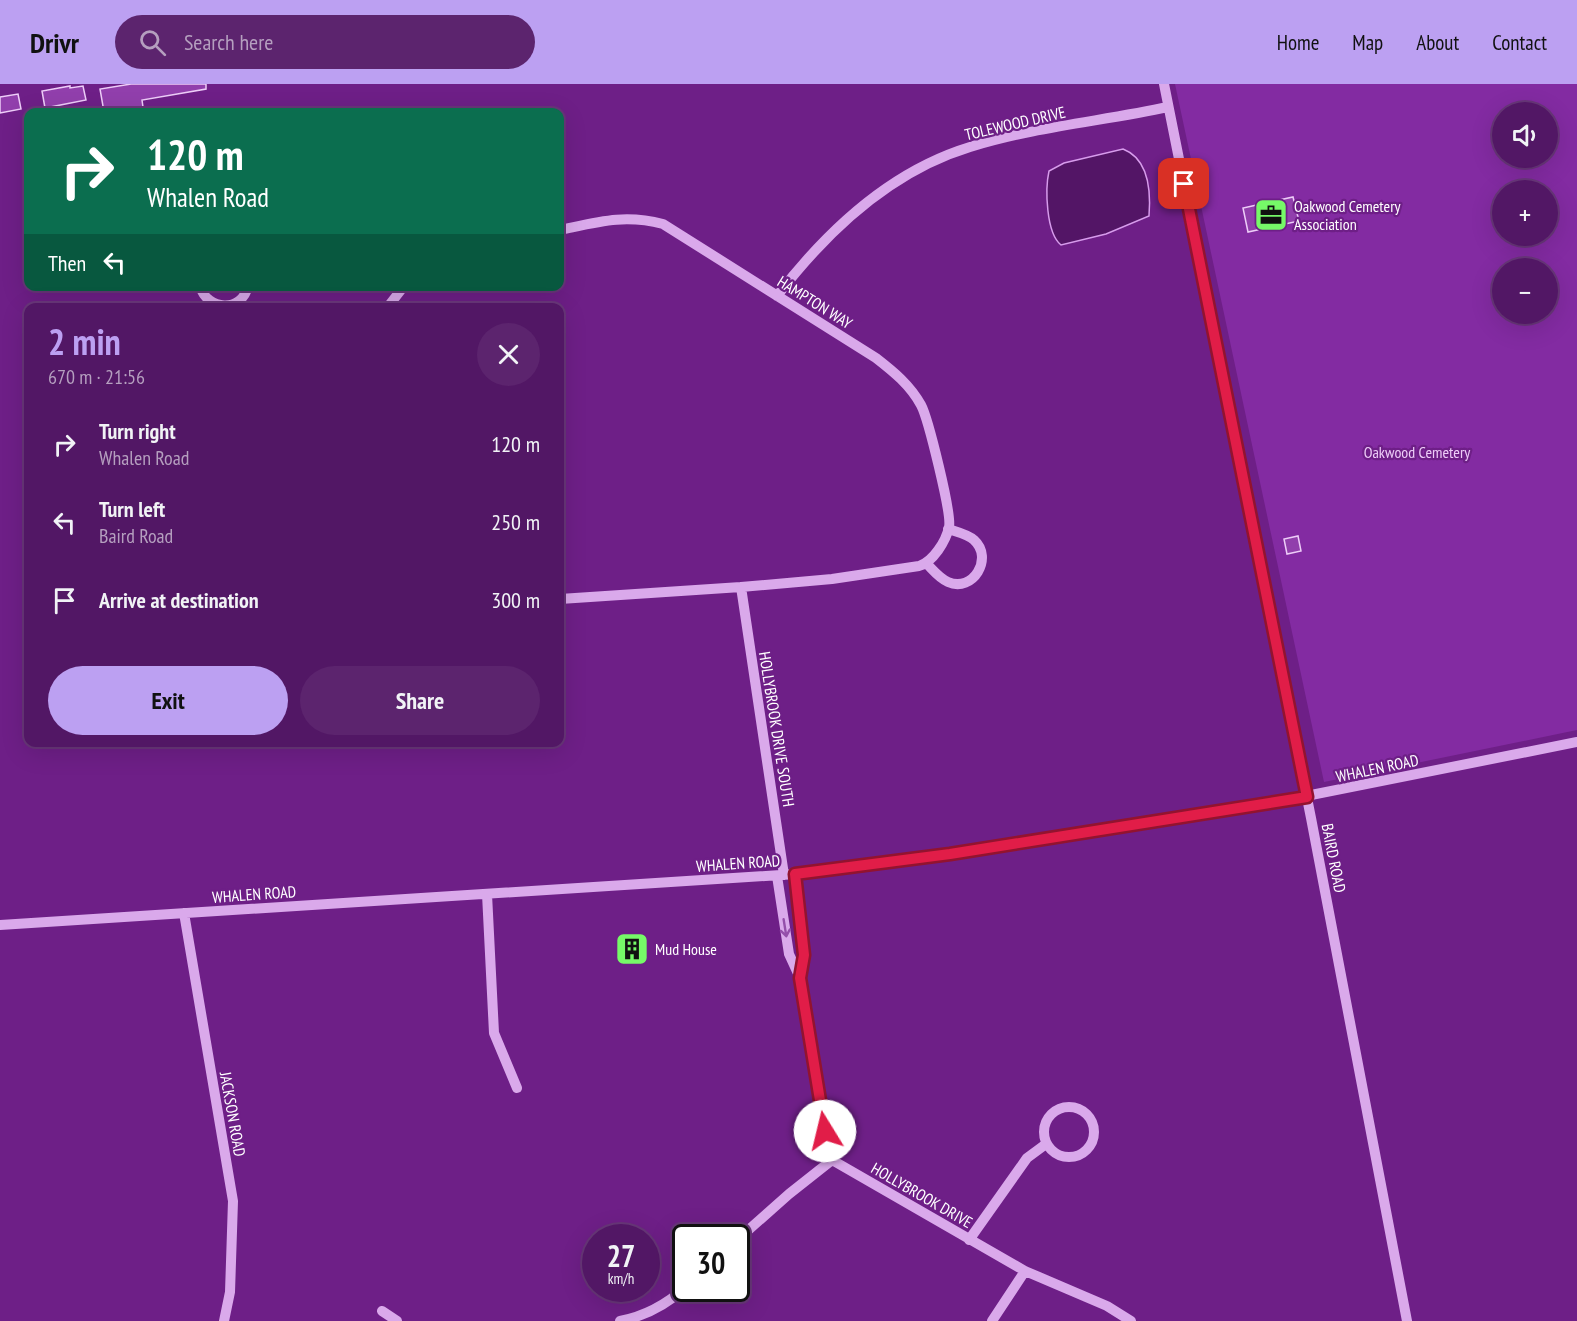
<!DOCTYPE html>
<meta charset="utf-8">
<style>
:root{--surface:#521765;--page:#5c246e;--text:#f1f3f6;--muted:#b59fbf;--line:#683679;--accent:#bca0f2}
body{margin:0;font-family:"PT Sans Narrow",sans-serif;background:var(--page);color:var(--text);height:100vh;display:flex;flex-direction:column;font-size:22px;white-space:nowrap}
*{box-sizing:border-box;margin:0}
p{font-size:20px;color:var(--muted)}
.icon{flex:none;width:33px;height:33px;fill:none;stroke:currentColor;stroke-width:2;stroke-linecap:round;stroke-linejoin:round}
.map{position:relative;flex:1;overflow:hidden}
.panel{position:absolute;left:24px;top:219px;width:540px;height:444px;display:flex;flex-direction:column;background:var(--surface);border-radius:12px;box-shadow:0 6px 24px #0002,0 0 0 2px var(--line)}
.panel>*{flex:none}
.hud{position:absolute;left:24px;top:24px;width:540px;height:183px;border-radius:12px;box-shadow:0 6px 24px #0002,0 0 0 2px var(--line);background:#0b6e4f;color:#fff;overflow:hidden}
.controls{position:absolute;left:1492px;top:18px;display:grid;gap:12px}
.controls a{display:grid;place-items:center;width:66px;height:66px;border-radius:50%;background:var(--surface);box-shadow:0 6px 24px #0002,0 0 0 2px var(--line);font-size:30px}
.speed{position:absolute;left:582px;top:1140px;display:flex;gap:12px;font-size:30px;font-weight:700;text-align:center}
.speed>*{display:grid;place-content:center;width:78px;height:78px;border-radius:50%;background:var(--surface);box-shadow:0 6px 24px #0002,0 0 0 2px var(--line);line-height:1}
.speed small{font-size:15px;font-weight:400}
.speed .limit{border:3px solid #111;border-radius:9px;background:#fff;color:#111}
.pin{position:absolute;display:grid;place-items:center;width:51px;height:51px;color:#fff;margin:-26px;border-radius:12px;box-shadow:0 3px 9px #0006}
.me{position:absolute;width:66px;margin:-33px;rotate:351deg;stroke-linejoin:round;filter:drop-shadow(0 0 4px #0008)}
.turn{display:flex;align-items:center;gap:21px;height:126px;padding:0 24px;font-size:27px}
.turn .icon{width:78px;height:78px;stroke-width:2.5}
.turn b{display:block;font-size:42px;line-height:51px}
.then{display:flex;align-items:center;height:57px;padding:0 24px;background:#0003;gap:12px;font-size:22px}
.round{display:grid;place-items:center;flex:none;width:63px;height:63px;border-radius:32px;background:var(--page)}
.summary{display:flex;align-items:center;justify-content:space-between;height:102px;padding:0 24px}
h1{font-size:36px;font-weight:700;line-height:45px;color:var(--accent)}
.primary-button{display:flex;gap:12px;margin-top:auto;padding:12px 24px}
.primary-button a{flex:1;height:69px;border-radius:36px;background:var(--accent);color:#111;font-size:24px;font-weight:700;line-height:69px;text-align:center}
.primary-button a+a{background:var(--page);color:var(--text)}
ul{padding:0;list-style:none}
li{display:flex;align-items:center;gap:18px;height:78px;padding:0 24px}
li div{flex:1}
li b{display:block;font-size:22px}
li em{font-style:normal}
header{display:flex;align-items:center;gap:36px;box-sizing:border-box;height:84px;padding:0 30px;background:var(--accent);color:#111}
header strong{font-size:28px}
nav{display:flex;gap:33px;margin-inline-start:auto;font-size:21px}
.search{width:420px;height:54px;background:var(--page);display:flex;align-items:center;gap:15px;box-sizing:border-box;padding:0 21px;border-radius:33px;color:var(--muted);font-size:22px}
.map>svg:first-child{display:block}
.green{fill:#832ba2;fill-rule:evenodd}
.water{fill:#531566;stroke:#d79cec;stroke-width:1.5}
.building{fill:#913fac;stroke:#edcdf8;stroke-width:1.5}
.lines{fill:none;stroke-linecap:round;stroke-linejoin:round}
.minor{stroke:#daa9eb;stroke-width:10}
.oneway{stroke:#944faa}
.route-casing{stroke:#92132f;stroke-width:15}
.route{stroke:#e11d48;stroke-width:10}
.labels{text-anchor:middle;stroke-width:4.5;stroke-linejoin:round;paint-order:stroke}
.street-label{font-size:16px;fill:#fff;stroke:#6e1f87}
.poi-label{font-size:16px;fill:#fff;stroke:#6e1f87;text-anchor:start}
.park-label{font-size:16px;fill:#edcdf8;stroke:#6e1f87}
</style>
<header>
<strong>Drivr</strong>
<div class="search"><svg class="icon" aria-label="search" viewBox="0 0 24 24"><circle cx="10" cy="10" r="6"/><path d="M15 15l6 6"/></svg>Search here</div>
<nav><a>Home</a><a>Map</a><a>About</a><a>Contact</a></nav>
</header>
<div class="map">
<svg width="1577" height="1237" viewBox="0 0 1577 1237">
<rect width="100%" height="100%" fill="#6e1f87"/>
<path class="green" d="M1175,0H1577V646L1324,698ZM1503,28H1548V74H1503ZM1503,106H1548V152H1503ZM1503,184H1548V230H1503Z"/>
<path class="water" d="M1123,65C1149,75 1151,107 1149,132L1106,150L1061,161C1046,149 1045,105 1049,87L1064,79Z"/>
<path class="building" d="M131,0H206V5L142,16L143,23L104,28L100,5Z
M70,2V4L83,2L86,16L45,24L42,7Z
M18,10L21,25L0,29V13Z
M1293,113L1299,137L1248,148L1243,124Z
M1298,452L1301,467L1287,470L1284,455Z
M640,852L641,877L624,878L623,854Z"/>
<g class="lines">
<path class="minor" d="M1164,0L1311,734L1407,1237
M560,146C598,138 624,130 663,140L876,274C894,288 910,301 921,321C928,334 952,430 949,443C946,457 933,478 919,482L832,495L741,503L560,515
M200,202C207,227 242,229 248,202
M777,212C826,148 891,87 970,63C1034,43 1103,37 1168,23
M387,224L404,202
M927,480C933,486 939,494 948,498C973,509 994,474 974,456C967,450 957,448 948,445
M741,503L784,791
M796,790L804,871L800,894
M777,792L789,870L800,894L825,1047L832,1076L1025,1187L1107,1222L1131,1237
M487,810L494,949L517,1004
M184,829L233,1117L230,1208L224,1237
M0,841L796,790L950,770L1281,717L1577,658
M1044 1048a25 25 0 1 1 50 0a25 25 0 1 1-50 0Z
M969,1156L1027,1074L1046,1060
M736,1157L789,1110L832,1076
M382,1227L397,1237
M620,1237C646,1232 666,1221 686,1203
M992,1237L1025,1187"/>
</g>
<defs><path id="oneway-shaft" d="M-6 0H5M1.5-3L5.5 0L1.5 3" fill="none" stroke-width="1.6" stroke-linecap="round" stroke-linejoin="round" transform="scale(1.5)"/></defs>
<use class="oneway" href="#oneway-shaft" transform="translate(785 844) rotate(81)"/>
<g class="lines">
<defs>
<path id="route" d="M825,1047L800,894L804,871L795,790L950,770L1307,713L1184,100"/>
</defs>
<use href="#route" class="route-casing"/>
<use href="#route" class="route"/>
</g>
<defs>
<symbol id="office-square" viewBox="-11 -11 22 22"><rect x="-9" y="-9" width="18" height="18" rx="4" fill="#76f968" stroke="#6e1f87"/><path d="M-6-3h4V-5.5h4V-3h4V5H-6ZM-1-4.5V-3h2v-1.5ZM-6 0V1H6V0Z" fill="#111"/></symbol>
<symbol id="building-square" viewBox="-11 -11 22 22"><rect x="-9" y="-9" width="18" height="18" rx="4" fill="#76f968" stroke="#6e1f87"/><path d="M-4-6H4V6H1V3H-1V6H-4ZM-2.5-4.3h1.7v1.8h-1.7ZM.8-4.3h1.7v1.8H.8ZM-2.5-1h1.7V.8h-1.7ZM.8-1h1.7V.8H.8Z" fill="#111"/></symbol>
</defs>
<g fill-rule="evenodd">
<use href="#office-square" x="1252" y="112" width="38" height="38"/>
<use href="#building-square" x="613" y="846" width="38" height="38"/>
</g>
<g class="labels">
<g class="street-label">
<text transform="translate(1015 39) rotate(-13)" y="6">TOLEWOOD DRIVE</text>
<text transform="translate(815 218) rotate(32)" y="6">HAMPTON WAY</text>
<text transform="translate(777 645) rotate(81)" y="6">HOLLYBROOK DRIVE SOUTH</text>
<text transform="translate(1377 684) rotate(-12)" y="6">WHALEN ROAD</text>
<text transform="translate(1334 774) rotate(79)" y="6">BAIRD ROAD</text>
<text transform="translate(738 779) rotate(-4)" y="6">WHALEN ROAD</text>
<text transform="translate(254 810) rotate(-4)" y="6">WHALEN ROAD</text>
<text transform="translate(233 1030) rotate(80)" y="6">JACKSON ROAD</text>
<text transform="translate(922 1111) rotate(30)" y="6">HOLLYBROOK DRIVE</text>
</g>
<g class="poi-label">
<text x="1294" y="128">Oakwood Cemetery<tspan x="1294" dy="18">Association</tspan></text>
<text x="655" y="871">Mud House</text>
</g>
<g class="park-label">
<text x="1417" y="374">Oakwood Cemetery</text>
</g>
</g>
</svg>
<div class="controls">
<a><svg class="icon" aria-label="sound" viewBox="0 0 24 24"><path d="M4 9h4l5-4v14l-5-4H4zM17 9q2 3 0 6"/></svg></a>
<a>+</a>
<a>−</a>
</div>
<div class="speed"><div>27<small>km/h</small></div><div class="limit">30</div></div>
<div class="pin" style="left:1184px;top:100px;background:#d93025"><svg class="icon" aria-label="arrive" viewBox="0 0 24 24"><path d="M6 21V4h12l-3 4 3 4H6"/></svg></div>
<svg class="me" style="left:825px;top:1047px" viewBox="-20 -20 40 40"><circle r="19" fill="#fff"/><path d="M0-13L10 11 0 6-10 11z" fill="#e11d48"/></svg>
<div class="hud">
<div class="turn"><svg class="icon" aria-label="right" viewBox="0 0 24 24"><path d="M7 20v-9h11M14 6l5 5-5 5"/></svg><div><b>120 m</b>Whalen Road</div></div>
<div class="then">Then<svg class="icon" aria-label="left" viewBox="0 0 24 24"><path d="M17 20v-9H6M10 6l-5 5 5 5"/></svg></div>
</div>
<section class="panel">
<div class="summary"><div><h1>2 min</h1><p>670 m · 21:56</p></div><a class="round"><svg class="icon" aria-label="close" viewBox="0 0 24 24"><path d="M6 6l12 12M18 6L6 18"/></svg></a></div>
<ul>
<li><svg class="icon" aria-label="right" viewBox="0 0 24 24"><path d="M7 20v-9h11M14 6l5 5-5 5"/></svg><div><b>Turn right</b><p>Whalen Road</p></div><em>120 m</em></li>
<li><svg class="icon" aria-label="left" viewBox="0 0 24 24"><path d="M17 20v-9H6M10 6l-5 5 5 5"/></svg><div><b>Turn left</b><p>Baird Road</p></div><em>250 m</em></li>
<li><svg class="icon" aria-label="arrive" viewBox="0 0 24 24"><path d="M6 21V4h12l-3 4 3 4H6"/></svg><div><b>Arrive at destination</b></div><em>300 m</em></li>
</ul>
<div class="primary-button"><a>Exit</a><a>Share</a></div>
</section>
</div>
